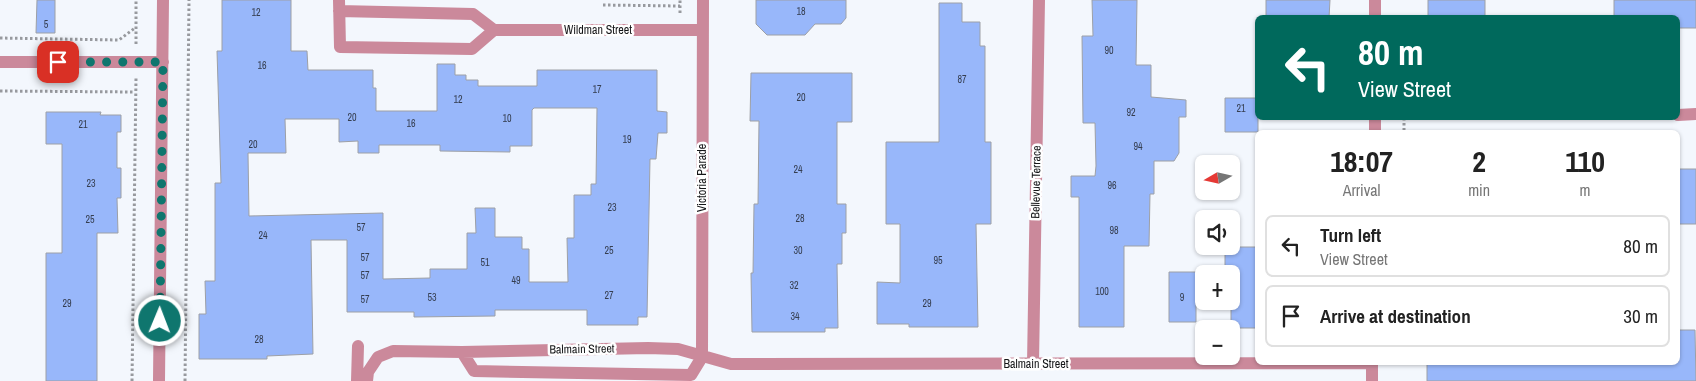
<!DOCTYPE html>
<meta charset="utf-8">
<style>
:root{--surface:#fff;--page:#f6f6f6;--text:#222;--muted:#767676;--line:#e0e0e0}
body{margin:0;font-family:"Archivo Narrow",sans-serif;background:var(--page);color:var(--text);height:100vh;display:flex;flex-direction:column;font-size:19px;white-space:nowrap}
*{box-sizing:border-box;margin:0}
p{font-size:16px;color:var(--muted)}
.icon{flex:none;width:28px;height:28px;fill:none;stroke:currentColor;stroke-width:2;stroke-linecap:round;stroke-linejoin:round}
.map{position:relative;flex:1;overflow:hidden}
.details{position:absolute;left:1255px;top:130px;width:425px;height:235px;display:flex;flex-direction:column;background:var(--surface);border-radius:8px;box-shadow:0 1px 4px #0004}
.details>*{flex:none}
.top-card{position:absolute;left:1255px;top:15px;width:425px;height:105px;border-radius:8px;box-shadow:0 1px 4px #0004;background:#00695c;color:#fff;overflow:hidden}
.needle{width:32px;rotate:261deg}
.tools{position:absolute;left:1195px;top:155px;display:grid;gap:10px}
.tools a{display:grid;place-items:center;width:45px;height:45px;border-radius:8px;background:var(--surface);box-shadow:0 1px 4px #0004;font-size:25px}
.pin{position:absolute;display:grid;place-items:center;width:42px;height:42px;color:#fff;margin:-21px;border-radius:10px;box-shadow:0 2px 8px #0006}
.me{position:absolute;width:55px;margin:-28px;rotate:1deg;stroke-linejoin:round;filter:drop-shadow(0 0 4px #0008)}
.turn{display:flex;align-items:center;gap:18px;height:105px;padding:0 20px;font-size:22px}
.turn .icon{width:65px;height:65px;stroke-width:2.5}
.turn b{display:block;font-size:35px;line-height:42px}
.eta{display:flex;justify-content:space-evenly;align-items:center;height:85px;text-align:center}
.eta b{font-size:30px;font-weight:700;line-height:35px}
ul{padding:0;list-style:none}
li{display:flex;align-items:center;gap:15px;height:62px;margin:0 10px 8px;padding:0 10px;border:2px solid var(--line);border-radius:8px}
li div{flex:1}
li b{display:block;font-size:19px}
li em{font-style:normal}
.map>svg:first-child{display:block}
.building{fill:#98b7fa;stroke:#9da0a6;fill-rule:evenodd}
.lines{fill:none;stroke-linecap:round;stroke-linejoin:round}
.path{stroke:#97999e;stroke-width:3;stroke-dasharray:2.5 2.5;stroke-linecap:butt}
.minor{stroke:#cb899b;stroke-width:12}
.route{stroke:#0f766e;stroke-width:9;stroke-dasharray:0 16.2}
.labels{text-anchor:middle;stroke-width:5;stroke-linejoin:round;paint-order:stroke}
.number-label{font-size:10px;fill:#353e50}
.street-label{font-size:12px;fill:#141517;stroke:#fff}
</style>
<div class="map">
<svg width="1696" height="381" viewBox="0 0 1696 381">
<rect width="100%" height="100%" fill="#f3f7fd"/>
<path class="building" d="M37,0H55V33H36Z
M222,0H291V51H307L308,70H373V88H376V111H437V64H455V75H466V80H478V86H537V70H657V111L667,112V133H658L656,159H650L647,317H638V325H587V310H495V316L414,317V312H347V240H311L313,354L267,356V359H199V314H206L205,281H215V183H221L217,51H222ZM534,108H597L596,184H591V195H574V238H567L568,282H529V249H522V237H495V208H475L476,233H467V269H430V278L383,279V213L249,216L248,153H286L285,119H339V142L358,141V153H379V145H440V151L510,152V146H532V110Z
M756,0H846V18L841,24H815L805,35H767L756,24Z
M1092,0H1137L1136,65H1151V97L1186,100V117H1179V153L1174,161H1154V194H1150L1149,246H1124V327H1079V197H1071V176H1095L1096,166L1095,123H1083L1082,36H1093Z
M1266,0H1330L1329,18H1266Z
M1428,0H1485V18H1428Z
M1614,0H1696V28H1678V18H1614Z
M939,3H962V22H980V46H985V142H991V224H976L978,327H909V324H877V282L900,283V224H886V142H939Z
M751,73H852V122H837V204H846V233H842V264H837L838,328H825V332H752L751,273H753L754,204H758L759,121H750Z
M1225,98H1258V132H1225Z
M46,112H101L100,115H121V132H117V168H121V198H117L118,233H97V381H46V253H62V144H46Z
M1678,169H1696V224H1678Z
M1225,247H1258V328H1231V274H1225Z
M1169,272H1196V322H1169Z
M1678,330H1695L1696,381H1427V362H1678Z"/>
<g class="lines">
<path class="path" d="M603,5L680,6
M680,13V0
M0,38L119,40L135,28
M136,44V0
M0,91L135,92
M1404,118V132
M132,381L136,78
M185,381L189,0"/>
<path class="minor" d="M339,0L340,47L472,49L494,30
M339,11L473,14L494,30H703
M1375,18V0
M0,62H163
M1678,115L1696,114
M1375,132V118
M462,352L474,371L691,375L702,357L703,0
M1033,364L1039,0
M159,381L163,0
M357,381L358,346
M367,381L368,372L378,357L393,351L462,352L648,348L678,349L731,364L1372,363
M1372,381V362"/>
</g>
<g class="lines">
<path class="route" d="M58,62H163L160,321"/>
</g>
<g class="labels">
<g class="number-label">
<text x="801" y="15">18</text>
<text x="256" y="16">12</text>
<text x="46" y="28">5</text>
<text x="1109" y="54">90</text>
<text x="262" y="69">16</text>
<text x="962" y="83">87</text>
<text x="597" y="93">17</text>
<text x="801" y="101">20</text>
<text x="458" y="103">12</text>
<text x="1241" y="112">21</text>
<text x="1131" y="116">92</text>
<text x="352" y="121">20</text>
<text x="507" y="122">10</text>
<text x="411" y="127">16</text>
<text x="83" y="128">21</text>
<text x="627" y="143">19</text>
<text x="253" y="148">20</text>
<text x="1138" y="150">94</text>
<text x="798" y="173">24</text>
<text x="91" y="187">23</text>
<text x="1112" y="189">96</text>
<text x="612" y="211">23</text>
<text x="800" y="222">28</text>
<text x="90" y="223">25</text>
<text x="361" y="231">57</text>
<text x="1114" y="234">98</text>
<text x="263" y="239">24</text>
<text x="609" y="254">25</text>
<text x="798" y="254">30</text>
<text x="365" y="261">57</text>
<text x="938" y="264">95</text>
<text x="485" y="266">51</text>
<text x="365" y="279">57</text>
<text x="516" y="284">49</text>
<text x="794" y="289">32</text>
<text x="1102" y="295">100</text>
<text x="609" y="299">27</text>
<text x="432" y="301">53</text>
<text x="1182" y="301">9</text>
<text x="365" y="303">57</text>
<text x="67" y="307">29</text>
<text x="927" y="307">29</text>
<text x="795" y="320">34</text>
<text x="259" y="343">28</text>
</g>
<g class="street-label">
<text x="598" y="34">Wildman Street</text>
<text transform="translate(702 178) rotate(-90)" y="4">Victoria Parade</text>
<text transform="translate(1036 182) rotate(-89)" y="4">Bellevue Terrace</text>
<text transform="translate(582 349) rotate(-1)" y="4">Balmain Street</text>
<text x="1036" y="368">Balmain Street</text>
</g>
</g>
</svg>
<div class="tools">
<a><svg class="needle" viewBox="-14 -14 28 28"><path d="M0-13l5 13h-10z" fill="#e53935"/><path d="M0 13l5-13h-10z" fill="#767676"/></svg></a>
<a><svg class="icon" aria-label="sound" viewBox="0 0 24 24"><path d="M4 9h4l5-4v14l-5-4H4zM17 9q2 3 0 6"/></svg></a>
<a>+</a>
<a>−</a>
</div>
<div class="pin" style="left:58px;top:62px;background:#d93025"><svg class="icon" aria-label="arrive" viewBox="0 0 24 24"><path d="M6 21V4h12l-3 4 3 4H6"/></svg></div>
<svg class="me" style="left:160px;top:321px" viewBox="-20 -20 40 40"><circle r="17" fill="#0f766e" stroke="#fff" stroke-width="3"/><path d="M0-11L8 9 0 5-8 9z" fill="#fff"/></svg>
<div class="top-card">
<div class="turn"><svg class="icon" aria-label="left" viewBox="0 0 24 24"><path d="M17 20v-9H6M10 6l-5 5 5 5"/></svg><div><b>80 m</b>View Street</div></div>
</div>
<section class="details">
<div class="eta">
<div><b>18:07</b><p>Arrival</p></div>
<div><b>2</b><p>min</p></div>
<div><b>110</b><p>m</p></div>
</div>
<ul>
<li><svg class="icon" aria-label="left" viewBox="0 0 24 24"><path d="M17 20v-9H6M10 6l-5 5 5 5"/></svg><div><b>Turn left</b><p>View Street</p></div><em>80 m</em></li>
<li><svg class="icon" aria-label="arrive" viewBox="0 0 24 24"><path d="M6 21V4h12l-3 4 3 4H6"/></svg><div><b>Arrive at destination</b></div><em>30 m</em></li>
</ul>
</section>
</div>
